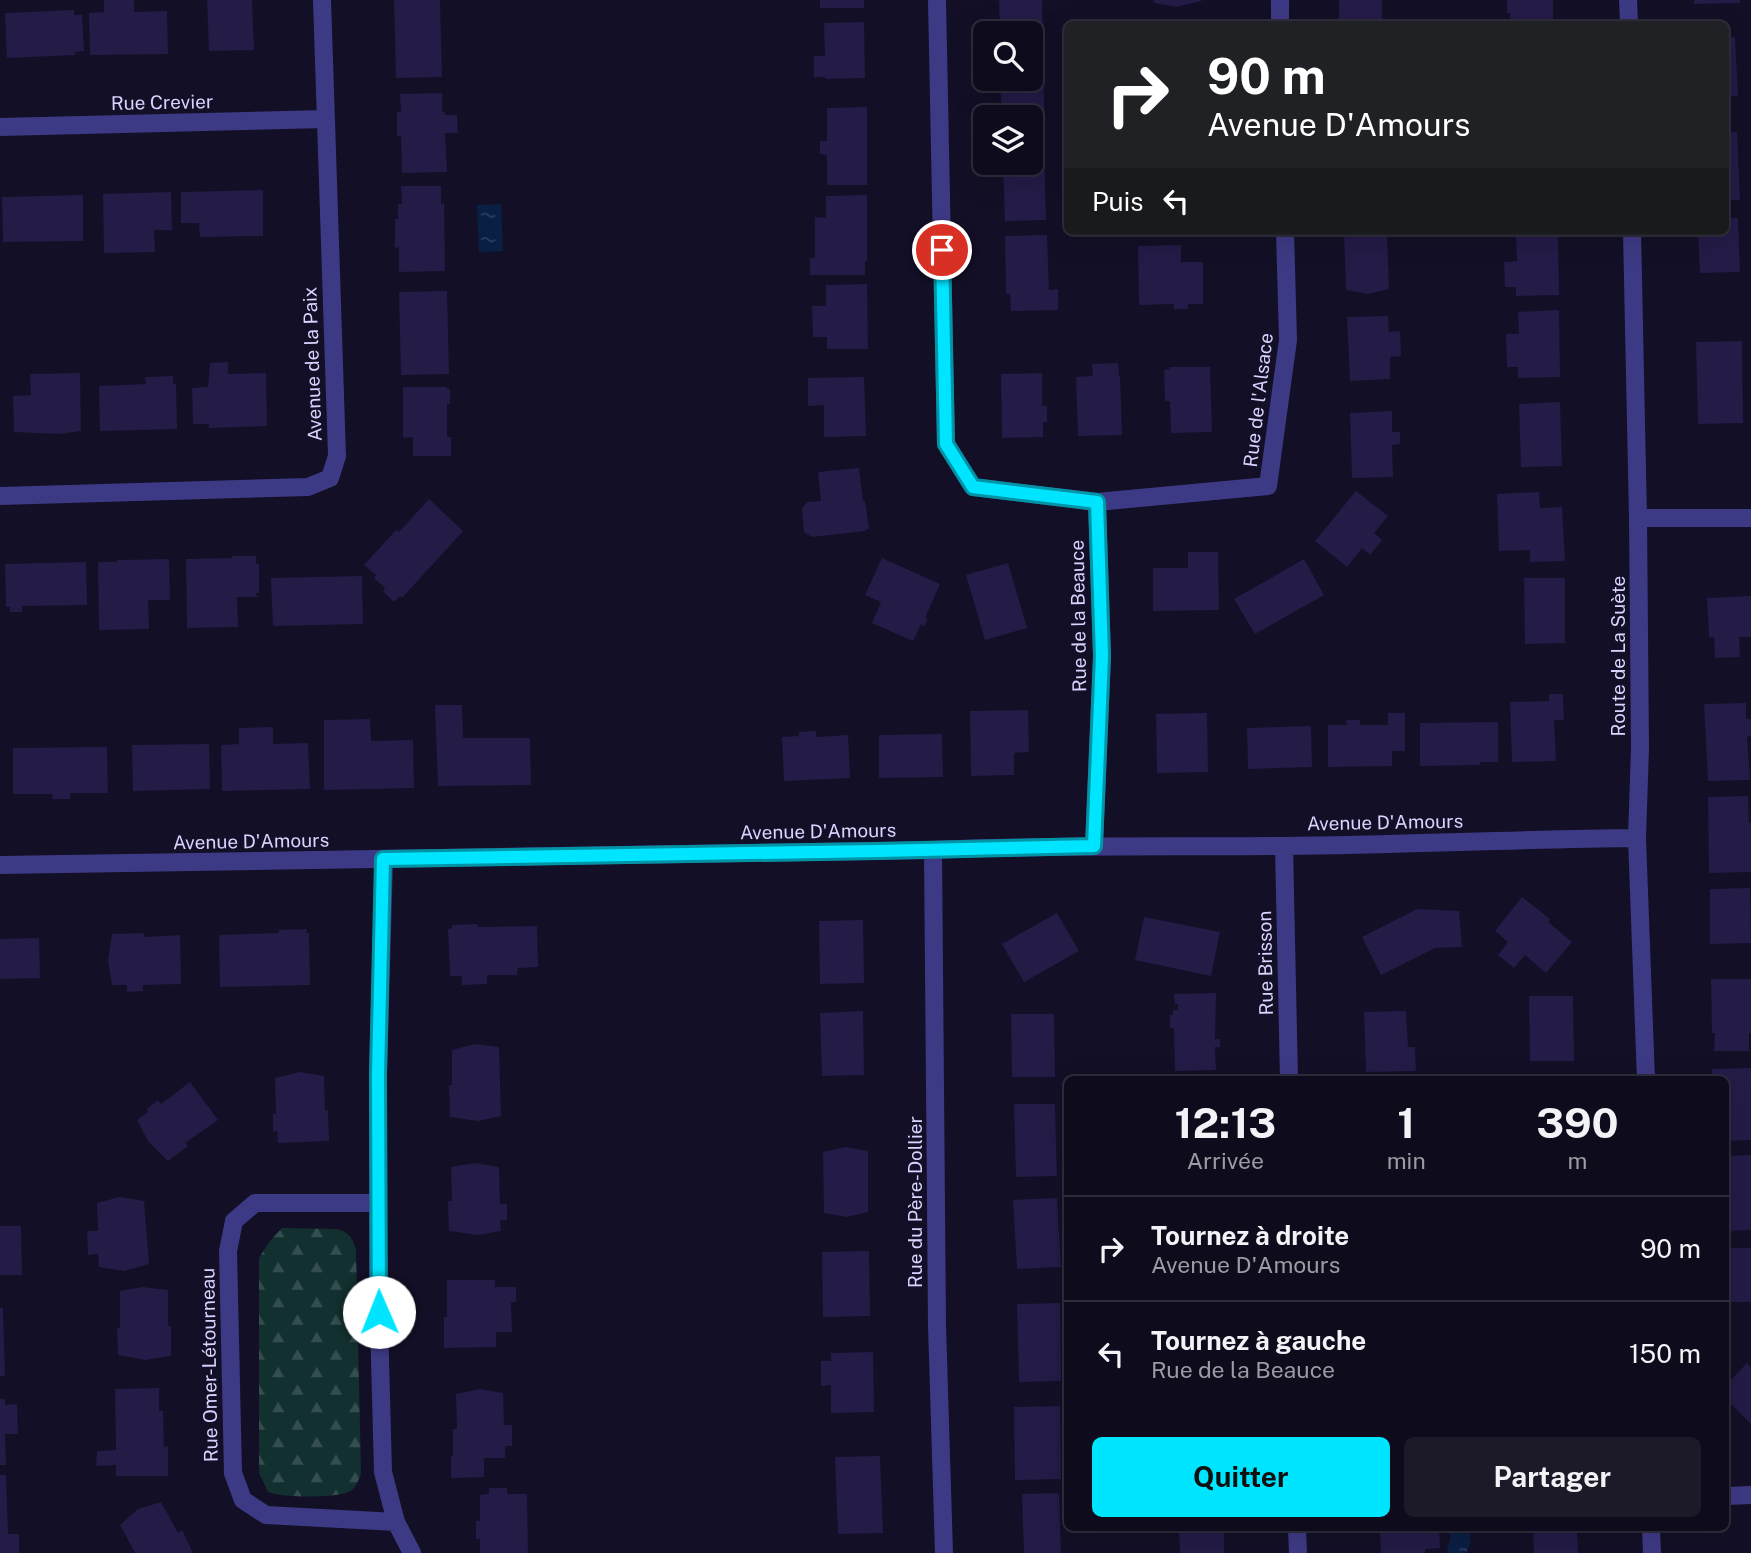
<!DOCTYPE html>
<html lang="fr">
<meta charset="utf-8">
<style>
:root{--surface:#0e0b1c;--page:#1c1929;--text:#f1f3f6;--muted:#9b9ba3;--line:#2e2b3b;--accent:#00e5ff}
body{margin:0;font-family:"Public Sans",sans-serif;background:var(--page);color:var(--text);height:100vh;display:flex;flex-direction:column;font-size:26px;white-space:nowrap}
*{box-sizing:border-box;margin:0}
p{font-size:23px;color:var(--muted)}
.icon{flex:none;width:38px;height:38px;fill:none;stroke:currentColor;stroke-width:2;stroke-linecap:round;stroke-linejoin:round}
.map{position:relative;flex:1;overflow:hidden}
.details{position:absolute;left:1064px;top:1076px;width:665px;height:455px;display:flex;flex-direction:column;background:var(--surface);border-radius:10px;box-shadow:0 7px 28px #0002,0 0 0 2px var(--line)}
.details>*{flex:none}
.banner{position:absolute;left:1064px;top:21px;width:665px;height:214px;border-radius:10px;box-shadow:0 7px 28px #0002,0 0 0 2px var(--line);background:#202124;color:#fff;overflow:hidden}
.fabs{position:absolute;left:973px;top:21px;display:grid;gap:14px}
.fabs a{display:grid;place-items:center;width:70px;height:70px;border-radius:10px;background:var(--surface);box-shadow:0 7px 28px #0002,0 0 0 2px var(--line);font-size:35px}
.pin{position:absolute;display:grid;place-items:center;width:60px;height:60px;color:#fff;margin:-30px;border:4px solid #fff;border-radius:50%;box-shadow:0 2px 7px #0007}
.me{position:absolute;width:77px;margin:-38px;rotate:359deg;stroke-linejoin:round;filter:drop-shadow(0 0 5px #0008)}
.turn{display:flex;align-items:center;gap:24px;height:147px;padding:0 28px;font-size:32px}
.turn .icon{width:91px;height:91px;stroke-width:2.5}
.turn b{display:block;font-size:49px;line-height:60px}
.then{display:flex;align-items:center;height:66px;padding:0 28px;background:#0003;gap:14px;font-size:26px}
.eta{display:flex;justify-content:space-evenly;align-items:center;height:119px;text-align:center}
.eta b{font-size:42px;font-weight:700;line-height:49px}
.cta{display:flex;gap:14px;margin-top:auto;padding:14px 28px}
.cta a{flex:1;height:80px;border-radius:10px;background:var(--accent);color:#111;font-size:28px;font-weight:700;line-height:80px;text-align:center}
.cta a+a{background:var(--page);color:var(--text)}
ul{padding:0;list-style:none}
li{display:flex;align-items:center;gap:21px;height:105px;padding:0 28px;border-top:2px solid var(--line)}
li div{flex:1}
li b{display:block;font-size:26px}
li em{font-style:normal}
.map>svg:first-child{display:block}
.forest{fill:url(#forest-firs)}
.water{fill:url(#water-ripples)}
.building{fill:#241b47}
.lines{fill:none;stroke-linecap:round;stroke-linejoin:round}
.minor{stroke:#3d3a85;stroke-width:18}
.route-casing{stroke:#0095a6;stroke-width:18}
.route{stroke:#00e5ff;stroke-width:12}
.labels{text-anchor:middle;stroke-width:7;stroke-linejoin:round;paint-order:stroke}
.street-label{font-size:19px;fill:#d9d4ff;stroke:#130f26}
</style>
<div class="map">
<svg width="1751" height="1553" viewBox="0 0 1751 1553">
<defs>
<pattern id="forest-firs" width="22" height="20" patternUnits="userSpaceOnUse" patternTransform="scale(1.75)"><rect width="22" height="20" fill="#12302f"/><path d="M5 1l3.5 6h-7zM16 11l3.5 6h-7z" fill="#344d4e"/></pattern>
<pattern id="water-ripples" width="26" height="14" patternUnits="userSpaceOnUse" patternTransform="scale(1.75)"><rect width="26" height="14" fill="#0a1f44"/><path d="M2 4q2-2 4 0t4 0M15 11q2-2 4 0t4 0" fill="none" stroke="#2d3f60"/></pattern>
</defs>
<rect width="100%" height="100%" fill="#130f26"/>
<path class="forest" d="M282,1228L336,1229C348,1231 352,1238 356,1249L361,1474C358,1481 356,1489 348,1492C336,1498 281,1498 268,1492L259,1473V1258L269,1242Z"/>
<path class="water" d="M501,204L503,251L479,252L477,205Z
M1448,1528H1469L1471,1543L1466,1553H1449L1447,1550L1451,1537Z"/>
<path class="building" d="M104,0H134V12L167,11L168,54L90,55L89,13L104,12Z
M207,0H252L254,50L209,51Z
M394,0H440L442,77L396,78Z
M820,0H864V8H820Z
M999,0H1042L1043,39L1031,41V33H1000Z
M1154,0H1201V1L1177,7L1154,3Z
M1339,0H1382V22L1339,23Z
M1507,0H1553V24H1510V13H1507Z
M1694,0H1740V3L1694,4Z
M74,10V15H82L84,51L75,52V55L7,58L5,13Z
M864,22L865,78L825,79V77H814V56H825L824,23Z
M1735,37L1738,96L1726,97V38Z
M1031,67L1043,69L1045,127L1031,129V117H1002L1000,79H1031Z
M442,93V112H445V115H457L458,133H445L447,172L402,173L401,136H397V112H401L400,94Z
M867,107V185H827V155L820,154V141H827V108Z
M1726,132H1737L1740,200H1726Z
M1044,148L1046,220L1005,221L1003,163H1031V149Z
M401,186H441V204L444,203L445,271L399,272V247L395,248V219H398V204H402Z
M263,190V236L200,237L199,223H181V192Z
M171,192L172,230H154L155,252L104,253L103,194Z
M83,195V241L3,242L2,197Z
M867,195V261H865V275H810V258H815V217L826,218V196Z
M1726,218H1738L1740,272L1700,273L1698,231H1726Z
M1344,231H1387L1389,289L1368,294L1346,290Z
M1516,232H1558L1559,295L1516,296V287H1505L1504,262L1517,261Z
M1047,235L1049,290L1058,289V310L1011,311L1010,294H1006L1005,236Z
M1181,245V262H1203V304H1188V309H1174V304L1139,305L1138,246Z
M867,284L868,349H827V337H813L812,306H826V285Z
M447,291L449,374L401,375L399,292Z
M1559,310L1560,377L1518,378V367H1507L1506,334H1519L1518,312Z
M1388,316L1389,332L1400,331L1401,356L1390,357V379L1350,381L1347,317Z
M1742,341L1743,423L1698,424L1696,342Z
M228,362V374L266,373L267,426L209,428V424H193L192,388L208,387L210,363Z
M1118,363L1119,376H1120L1122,435L1078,436L1076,377L1093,376L1092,364Z
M1169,367H1210L1212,432L1171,433L1170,401H1165L1164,370L1170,369Z
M80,373L81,431L59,434L14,432L13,396L31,395L30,374Z
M1042,373V406H1047V422H1043V437L1002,438L1001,374Z
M173,376V384H176L177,429L100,431L99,386L146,384L145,377Z
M864,377L866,436L824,437V405L808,406V378Z
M403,387H447V389H450V404H447V437H451V456H413V437L403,438Z
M1560,402L1562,466L1521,467L1519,404Z
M1392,411V432H1400V444L1392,445L1393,477L1352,478L1350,413Z
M859,468L863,501H865L869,529H866V531L812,537L804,532L802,509L807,502L821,501L818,472Z
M1356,491L1388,516L1374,533L1382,540L1370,555L1362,548L1347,567L1315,541Z
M1539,492L1540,508L1562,507L1565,561L1530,562V550L1499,551L1497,494Z
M429,499L463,531L402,598L400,596L394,602L383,591L385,588L374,578L376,575L364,565L396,530L399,532Z
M1188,552H1218L1219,610L1153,611V568H1188Z
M232,556H256V564H259V593H256L257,597H237L238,627L187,628L186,559L232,558Z
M882,558L940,584L925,618L928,619L924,626L921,624L913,641L872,623L881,602L865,595Z
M169,559L170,600H148L149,629L99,630L98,562H117V560Z
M1304,559L1324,595L1255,634L1234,599Z
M86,562L87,605L22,606V612H10V607H6L5,564Z
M1008,563L1027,628L985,640L966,575Z
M362,576L363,624L273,626L271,578Z
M1524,578H1565V643L1525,644Z
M1751,596V637H1739L1740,657L1715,658L1714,637H1709L1707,598Z
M1549,694H1563L1564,720H1554L1556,761L1512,762L1510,702L1549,701Z
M1746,703V719H1751V736L1747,737L1750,780L1708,781L1704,704Z
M435,705H462L463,738H530L531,785L438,786Z
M1028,710L1029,752L1014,753V775L971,776L970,711Z
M1207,713L1208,772L1157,773L1156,714Z
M1388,713H1405V751H1392V766L1328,767V725H1347L1346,720H1360V725H1388Z
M370,719L371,741L413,740L414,788L324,790V720Z
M1498,722V762H1480V765L1420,766V723Z
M1311,726L1312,767L1248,769L1247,728Z
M273,727V744L308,743L310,789L222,791L221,745L239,744V728Z
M816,731V737L848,735L850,778L784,781L782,737L799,736V732Z
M942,734L943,777L879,778V735Z
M209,744L210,789L133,791L132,745Z
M107,747L108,793H70V799H53L52,794H13V748Z
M1748,796L1749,823H1751V872L1709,873L1708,797Z
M1750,888L1751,943L1710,944V889Z
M1522,897L1550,919L1548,922L1572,942L1546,973L1525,955L1514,968L1498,955L1508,942L1495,931Z
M1417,909L1459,911L1462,947L1435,948L1381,975L1362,937Z
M1057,913L1079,951L1024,982L1002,944Z
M1144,917L1220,932L1211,976L1135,960Z
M863,920L864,983L820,984L819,921Z
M477,924L478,927L537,926L538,967L518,968L517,975H487V984L462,985V976H450L448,929L452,928V925Z
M307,929L306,933H309L310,985L220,987L219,935L279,933L278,930Z
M144,933L145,937L180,935L181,984L143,985V991L127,992V985H112L108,961L112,934Z
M39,938L40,978L0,979V939Z
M1711,979H1751V1033H1749V1051H1714L1715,1033H1712Z
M1216,993L1215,1039H1220V1047H1215L1216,1070L1175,1071L1174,1028H1170V1015H1173V1010H1178V1004H1175L1174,994Z
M1529,996H1573L1574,1061H1530Z
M863,1011L864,1075L822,1076L820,1013Z
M1406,1011L1408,1047H1415L1416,1071L1366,1072L1364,1012Z
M1011,1014H1054L1055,1077H1012Z
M475,1044L499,1047L501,1116L478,1121L450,1117L449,1085H452V1050Z
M1751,1068V1140L1726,1141V1080H1713L1712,1069Z
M300,1072L324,1076L325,1111L328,1110L329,1141L278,1143L277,1131L273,1132V1114H276L275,1078Z
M190,1082L218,1120L185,1143L188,1146L168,1161L148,1141L137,1120L148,1112L147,1109L158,1100L161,1104Z
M1014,1104H1055L1057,1176L1016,1177Z
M845,1147L868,1151V1212L847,1217L824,1213L823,1152Z
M1751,1155V1230L1726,1231V1156Z
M475,1163L499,1167L500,1204H507V1220H500L501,1231L478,1235L449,1231L448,1201H452L451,1167Z
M120,1197L144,1201L149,1264L124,1271L99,1267L98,1254L88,1255L87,1231H98L97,1203Z
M1057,1198L1061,1267L1017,1269L1013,1200Z
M0,1226H21L22,1275H0Z
M1726,1248H1751V1302H1726Z
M869,1251L870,1316L823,1317L822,1252Z
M447,1280H495V1287H516V1302H511L512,1332H496V1347L444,1348V1317H447Z
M142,1287L168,1290V1326H171V1356L145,1360L118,1355L117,1328H120V1291Z
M1060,1303L1061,1381L1019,1382L1017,1304Z
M0,1308H3L5,1376H0Z
M873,1352L874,1412L831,1413V1385L821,1386V1361H831V1353Z
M1747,1363L1751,1367V1424L1726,1399V1385Z
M159,1388V1411H163L164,1447L168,1446V1476H116V1465L96,1466L97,1451L116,1450L115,1389Z
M480,1389L503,1393L504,1425H512V1446H505V1458H484V1477L451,1478V1456H453V1429H457L456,1394Z
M0,1399H5V1405L17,1404L18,1434H5L6,1465H0Z
M1060,1406L1061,1479L1015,1480L1014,1407Z
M880,1456L883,1533L838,1534L835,1457Z
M0,1475H6L8,1534H19V1553H0Z
M489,1488H507V1494H527L528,1553H480V1539H476V1521H480V1495L489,1494Z
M1059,1493L1061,1553H1024L1022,1494Z
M161,1502L178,1533L182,1530L193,1553H135L120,1525L138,1509Z
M1179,1528H1224V1553H1180Z
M1380,1528H1439L1440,1548L1425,1549V1553H1381Z
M1533,1528H1577L1578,1553H1534Z"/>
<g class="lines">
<path class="minor" d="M937,0L946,444L973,487L1097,502L1268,486L1288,340L1285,231
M1280,0V24
M1628,0L1629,24
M0,127L325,119
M1632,231L1638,518L1640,748L1637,838L1646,1080
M0,496L308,487L330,478L337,456L322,0
M1638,518H1751
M1094,846L1102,656L1097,502
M1284,846L1289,1080
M933,850L937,1325L944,1553
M384,859L378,1075V1285L383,1472L396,1522L412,1553
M0,865L933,850C1050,845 1166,847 1283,846C1401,845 1519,839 1637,838
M378,1203H255L234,1221L228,1251L233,1473L243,1500L266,1515L396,1522
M1726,1496L1751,1495
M1297,1528L1298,1553
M1651,1528L1652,1553"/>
</g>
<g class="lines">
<defs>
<path id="route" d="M379,1312L378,1075L383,859L878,851L1094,846L1102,656L1097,502L973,487L946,444L942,250"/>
</defs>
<use href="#route" class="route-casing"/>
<use href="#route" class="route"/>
</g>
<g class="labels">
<g class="street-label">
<text transform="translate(162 102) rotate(-1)" y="7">Rue Crevier</text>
<text transform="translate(312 364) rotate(-92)" y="7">Avenue de la Paix</text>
<text transform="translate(1258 400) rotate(-83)" y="7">Rue de l'Alsace</text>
<text transform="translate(1078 616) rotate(-91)" y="7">Rue de la Beauce</text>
<text transform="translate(1618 656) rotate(-90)" y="7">Route de La Suète</text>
<text transform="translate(1385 822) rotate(-1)" y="7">Avenue D'Amours</text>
<text transform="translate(818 831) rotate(-1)" y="7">Avenue D'Amours</text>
<text transform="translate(251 841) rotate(-1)" y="7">Avenue D'Amours</text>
<text transform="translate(1265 963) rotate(-91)" y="7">Rue Brisson</text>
<text transform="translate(915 1202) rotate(-90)" y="7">Rue du Père-Dollier</text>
<text transform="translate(209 1365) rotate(-91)" y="7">Rue Omer-Létourneau</text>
</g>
</g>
</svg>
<div class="fabs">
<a><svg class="icon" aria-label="search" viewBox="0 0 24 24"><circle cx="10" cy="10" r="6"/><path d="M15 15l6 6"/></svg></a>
<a><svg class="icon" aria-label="layers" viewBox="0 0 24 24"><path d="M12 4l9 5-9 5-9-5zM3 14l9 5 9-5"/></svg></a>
</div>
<div class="pin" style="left:942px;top:250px;background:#d93025"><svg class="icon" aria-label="arrive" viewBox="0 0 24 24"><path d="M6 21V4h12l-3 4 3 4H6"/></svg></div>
<svg class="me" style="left:379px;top:1312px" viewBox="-20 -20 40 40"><circle r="19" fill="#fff"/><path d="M0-13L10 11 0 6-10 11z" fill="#00e5ff"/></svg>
<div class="banner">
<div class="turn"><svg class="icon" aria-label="right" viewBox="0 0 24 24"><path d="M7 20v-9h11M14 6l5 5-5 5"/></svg><div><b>90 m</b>Avenue D'Amours</div></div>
<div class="then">Puis<svg class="icon" aria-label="left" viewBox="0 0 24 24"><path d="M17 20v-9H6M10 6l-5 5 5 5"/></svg></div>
</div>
<section class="details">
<div class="eta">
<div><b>12:13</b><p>Arrivée</p></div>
<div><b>1</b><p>min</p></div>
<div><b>390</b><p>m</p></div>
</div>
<ul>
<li><svg class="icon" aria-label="right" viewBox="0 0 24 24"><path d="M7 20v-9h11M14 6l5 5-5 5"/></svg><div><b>Tournez à droite</b><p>Avenue D'Amours</p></div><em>90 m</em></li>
<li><svg class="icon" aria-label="left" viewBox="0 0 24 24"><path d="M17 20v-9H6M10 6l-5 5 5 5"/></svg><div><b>Tournez à gauche</b><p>Rue de la Beauce</p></div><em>150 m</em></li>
</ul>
<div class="cta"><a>Quitter</a><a>Partager</a></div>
</section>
</div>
